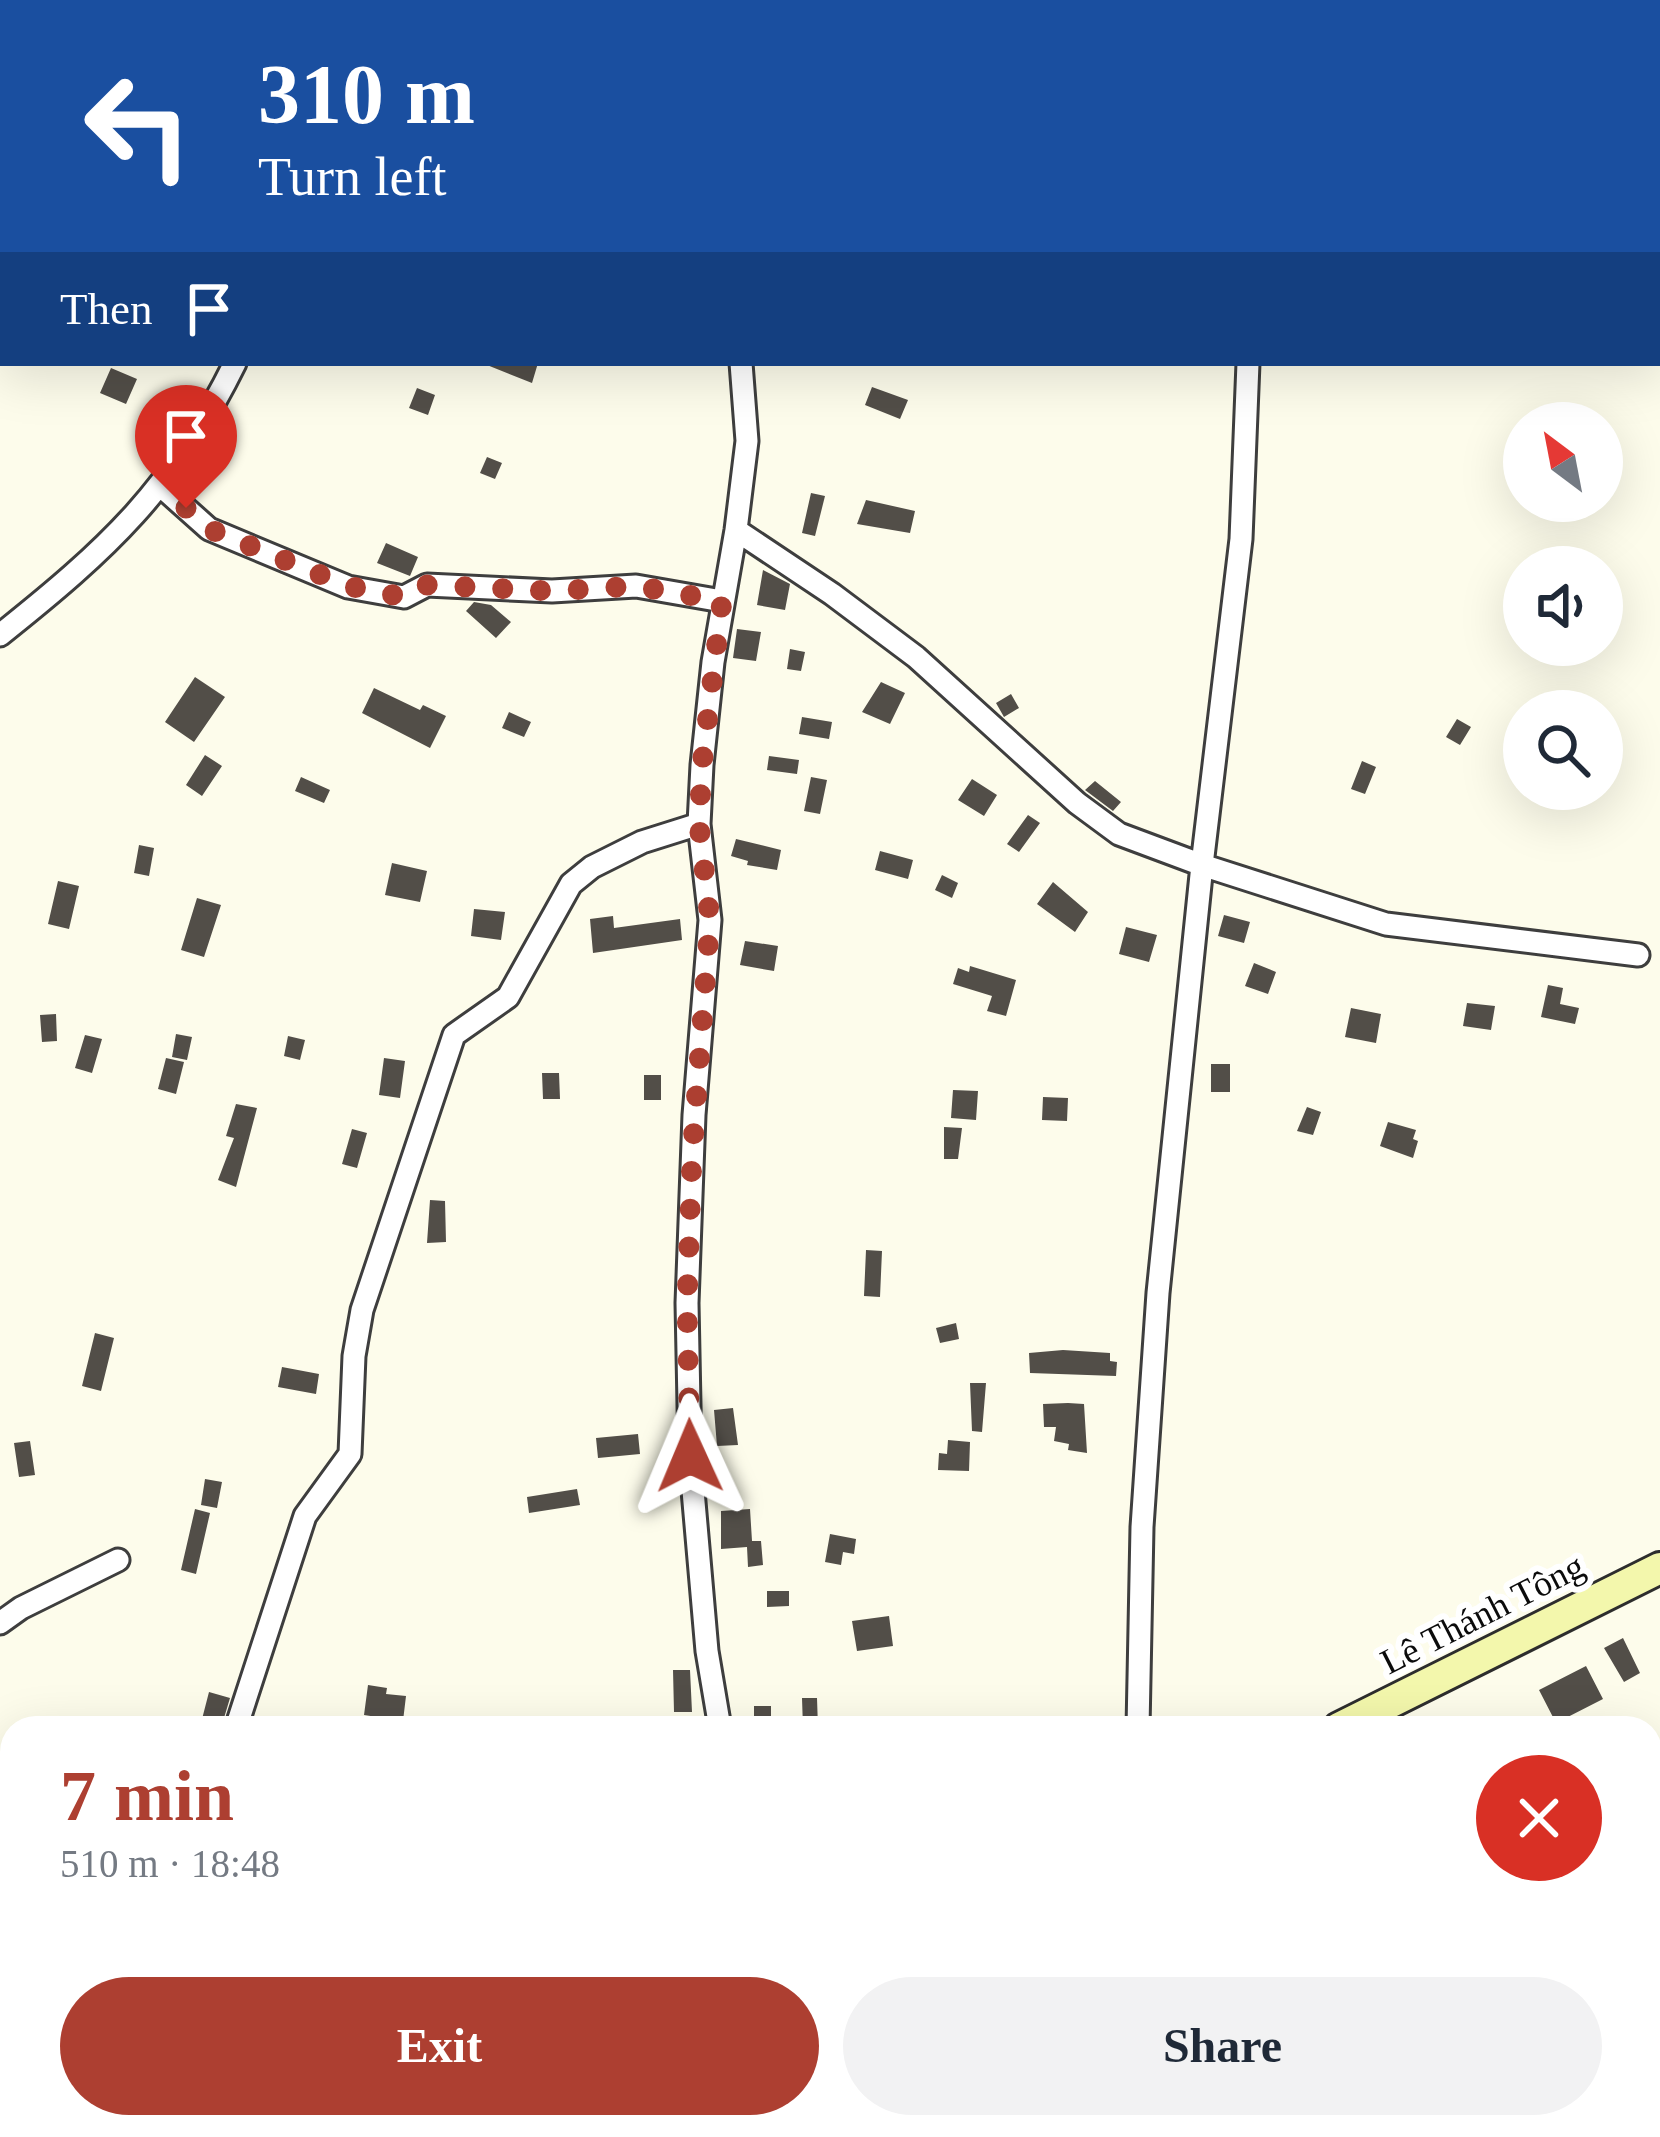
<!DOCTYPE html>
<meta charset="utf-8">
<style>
:root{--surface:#fff;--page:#f2f2f3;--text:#1f2937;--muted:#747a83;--accent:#ad3f31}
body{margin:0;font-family:Georgia,serif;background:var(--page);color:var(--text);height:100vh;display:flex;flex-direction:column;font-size:45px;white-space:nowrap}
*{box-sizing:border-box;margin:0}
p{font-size:39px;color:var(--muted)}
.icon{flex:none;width:66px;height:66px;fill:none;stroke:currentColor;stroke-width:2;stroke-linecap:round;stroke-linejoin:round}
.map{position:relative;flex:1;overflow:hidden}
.side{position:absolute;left:0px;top:1716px;width:1662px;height:423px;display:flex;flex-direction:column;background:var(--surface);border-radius:36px 36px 0 0;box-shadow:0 12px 48px #0002}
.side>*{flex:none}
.hud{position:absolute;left:0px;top:0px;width:1662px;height:366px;box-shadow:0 12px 48px #0002;background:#1a4fa0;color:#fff;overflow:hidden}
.needle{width:78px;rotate:328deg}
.tools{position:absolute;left:1503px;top:402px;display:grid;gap:24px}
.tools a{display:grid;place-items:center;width:120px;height:120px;border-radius:50%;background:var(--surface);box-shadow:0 12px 48px #0002;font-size:60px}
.pin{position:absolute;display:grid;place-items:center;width:102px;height:102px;color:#fff;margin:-123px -51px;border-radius:50% 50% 50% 0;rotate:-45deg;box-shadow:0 0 12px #0007}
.pin .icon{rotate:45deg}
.me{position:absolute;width:132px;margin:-66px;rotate:359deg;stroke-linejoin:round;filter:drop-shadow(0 0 9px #0008)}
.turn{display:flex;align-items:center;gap:42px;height:252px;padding:0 60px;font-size:54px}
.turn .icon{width:156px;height:156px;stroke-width:2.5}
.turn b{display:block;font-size:84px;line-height:102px}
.then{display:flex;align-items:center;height:114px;padding:0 60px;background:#0003;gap:24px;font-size:45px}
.round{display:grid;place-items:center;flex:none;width:126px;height:126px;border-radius:63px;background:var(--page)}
.headline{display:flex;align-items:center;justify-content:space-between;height:204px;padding:0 60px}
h1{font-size:72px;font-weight:700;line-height:90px;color:var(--accent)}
.primary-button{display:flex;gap:24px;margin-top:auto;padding:24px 60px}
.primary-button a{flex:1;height:138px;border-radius:72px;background:var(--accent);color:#fff;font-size:48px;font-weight:700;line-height:138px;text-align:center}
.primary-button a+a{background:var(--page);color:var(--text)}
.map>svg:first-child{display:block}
.building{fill:#524e48}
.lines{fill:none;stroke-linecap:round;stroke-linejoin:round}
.street-casing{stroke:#3e3e3e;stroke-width:27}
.secondary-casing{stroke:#2d2d2d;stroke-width:36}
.street{stroke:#fff;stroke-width:21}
.secondary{stroke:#f3f7ac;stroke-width:30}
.route{stroke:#ad3f31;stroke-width:21;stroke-dasharray:0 37.8}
.labels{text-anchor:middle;stroke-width:12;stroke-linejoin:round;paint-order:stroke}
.street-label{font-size:36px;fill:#0b0b0b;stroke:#fff}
</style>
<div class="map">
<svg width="1660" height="2137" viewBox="0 0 1660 2137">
<rect width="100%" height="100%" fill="#fdfceb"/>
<path class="building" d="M482,363H538L532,383Z
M111,368L137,379L126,404L100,393Z
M872,387L908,400L900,419L865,405Z
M417,388L435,395L428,415L409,408Z
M158,397L181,410L172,425L149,412Z
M487,457L502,463L495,479L480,473Z
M811,493L825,496L815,536L802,533Z
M866,500L915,511L910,533L857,524Z
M386,543L418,557L410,576L377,563Z
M763,570L790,584L785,610L757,605Z
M474,602L491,605L511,622L496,638L466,611Z
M737,629L761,632L756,661L733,658Z
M790,649L805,652L801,671L787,669Z
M195,677L225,697L194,742L165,722Z
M881,682L905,693L890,724L862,712Z
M374,688L420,710L423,705L446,716L430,748L362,713Z
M1011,694L1019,708L1004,717L996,703Z
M509,712L531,722L524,737L502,728Z
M802,717L832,722L829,739L799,734Z
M1457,719L1471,727L1460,745L1446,737Z
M205,755L222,766L202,796L186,785Z
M769,756L799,760L797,774L767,770Z
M1362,761L1376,767L1365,794L1351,789Z
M301,777L330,790L324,803L295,791Z
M811,777L827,780L820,814L804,811Z
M972,779L997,795L984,816L958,800Z
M1095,781L1121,802L1113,811L1085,790Z
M1028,815L1040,823L1019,852L1007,844Z
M736,839L781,850L777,870L747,865L748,861L731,856Z
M139,845L154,848L149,876L134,873Z
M880,851L913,860L908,879L875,870Z
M392,863L427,871L420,902L385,895Z
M942,875L958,883L952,898L935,890Z
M58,881L79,886L69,929L48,924Z
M1053,882L1088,912L1075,932L1037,904Z
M197,898L221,905L204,957L181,950Z
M474,909L505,912L501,940L471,936Z
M1224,915L1250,922L1244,943L1218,936Z
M613,916L614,928L680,919L682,940L593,953L590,919Z
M1126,927L1157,935L1149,962L1119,954Z
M745,941L778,946L774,971L740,965Z
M1254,963L1276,972L1268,994L1245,986Z
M970,966L1016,980L1006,1016L987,1011L992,996L953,984L958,968L969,972Z
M1548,985L1563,988L1560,1004L1579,1008L1575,1024L1541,1017Z
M1467,1003L1495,1006L1491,1030L1463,1026Z
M1351,1008L1381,1014L1376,1043L1345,1037Z
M56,1014L57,1041L42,1042L40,1015Z
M176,1034L192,1037L187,1060L172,1057Z
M85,1035L102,1039L92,1073L75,1068Z
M288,1036L305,1040L300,1060L284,1056Z
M166,1058L184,1062L176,1094L158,1089Z
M384,1058L405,1061L400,1098L379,1095Z
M1211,1064H1230V1092H1211Z
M542,1073H559L560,1099H543Z
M644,1075H661V1100H644Z
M953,1090L978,1091L976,1120L951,1118Z
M1043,1097L1068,1098L1067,1121L1042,1120Z
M236,1104L257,1108L236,1187L218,1180L234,1138L226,1136Z
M1307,1107L1321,1112L1313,1135L1297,1131Z
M1388,1122L1416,1130L1413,1139L1418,1141L1413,1158L1380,1146Z
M944,1127L962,1128L958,1159H944Z
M352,1129L367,1133L357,1168L342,1164Z
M430,1200L445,1201L446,1242L427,1243Z
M866,1250L882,1251L880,1297L864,1296Z
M956,1323L959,1339L940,1343L936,1328Z
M95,1333L114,1338L101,1391L82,1386Z
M1063,1350L1110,1353V1361L1117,1362L1116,1376L1030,1373L1029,1353Z
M282,1367L319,1374L316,1394L278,1387Z
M970,1383H986L982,1432L972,1431Z
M1068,1403L1084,1404L1087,1453L1068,1450L1069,1444L1054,1441L1056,1427H1044L1043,1404Z
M733,1408L738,1445L717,1446L714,1410Z
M638,1434L640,1454L598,1458L596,1438Z
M948,1440L970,1442L969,1471L938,1470L939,1453L947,1454Z
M30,1441L35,1475L19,1477L14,1443Z
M205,1479L222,1482L217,1508L201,1505Z
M577,1489L580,1505L529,1513L527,1497Z
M195,1509L210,1513L196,1574L181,1570Z
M750,1509L752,1541H761L763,1565L748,1567L747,1547L721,1549V1511Z
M830,1534L856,1539L854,1554L843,1552L841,1565L825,1562Z
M767,1591H789V1606L767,1607Z
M889,1616L893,1646L857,1651L852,1621Z
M1623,1638L1640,1673L1624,1682L1604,1648Z
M1586,1666L1603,1699L1556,1723L1539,1690Z
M673,1670H690L692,1712H674Z
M368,1685L387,1688L386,1694L406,1696L403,1721L364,1715Z
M209,1692L230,1698L221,1728L201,1723Z
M802,1698H817L818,1728H803Z
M754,1706H771V1728H754Z"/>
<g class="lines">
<defs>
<path id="street" d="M753,3V0
M162,487L209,529L348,587L404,597L427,585L552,591L636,586L722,601
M736,530L832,594L916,657L1077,803L1119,834L1202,865L1386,924L1638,955
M0,635C108,549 173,489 235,363
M0,1623L21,1608L118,1560
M236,1728L305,1516L350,1454L354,1356L362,1310L454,1035L508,997L571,884L592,867L642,842L699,824
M720,1728L707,1651L690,1456L687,1303L694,1115L710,920L699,824L702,765L713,662L736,530L747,441L741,363
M1138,1728L1142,1527L1158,1293L1202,865L1241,539L1248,363
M0,1939L12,1936
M1650,1987L1660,1985
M831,2127L837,2137
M1319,2127L1324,2137
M138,2137L139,2127
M942,2137L961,2127"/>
<path id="secondary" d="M1339,1728L1660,1568
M526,2137L545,2127"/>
</defs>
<use href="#street" class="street-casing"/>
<use href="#secondary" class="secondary-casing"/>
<use href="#street" class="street"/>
<use href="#secondary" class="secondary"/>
</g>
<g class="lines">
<path class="route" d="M186,508L209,529L348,586L404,597L427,585L552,591L636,586L722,601L702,765L699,824L710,920L692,1156L687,1303L690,1456"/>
</g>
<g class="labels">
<g class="street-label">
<text transform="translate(1482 1613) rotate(-27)" y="13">Lê Thánh Tông</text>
</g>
</g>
</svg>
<div class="tools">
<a><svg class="needle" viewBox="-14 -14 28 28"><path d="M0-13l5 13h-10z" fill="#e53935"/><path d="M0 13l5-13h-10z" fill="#747a83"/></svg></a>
<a><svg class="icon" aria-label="sound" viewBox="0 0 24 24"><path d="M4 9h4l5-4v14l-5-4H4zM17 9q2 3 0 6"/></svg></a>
<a><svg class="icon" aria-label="search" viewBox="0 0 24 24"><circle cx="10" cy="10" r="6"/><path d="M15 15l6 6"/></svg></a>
</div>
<div class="pin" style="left:186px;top:508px;background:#d93025"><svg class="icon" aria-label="arrive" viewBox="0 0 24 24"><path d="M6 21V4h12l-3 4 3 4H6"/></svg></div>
<svg class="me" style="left:690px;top:1456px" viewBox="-20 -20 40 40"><path d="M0-17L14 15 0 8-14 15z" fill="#ad3f31" stroke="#fff" stroke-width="4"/></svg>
<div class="hud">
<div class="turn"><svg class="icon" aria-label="left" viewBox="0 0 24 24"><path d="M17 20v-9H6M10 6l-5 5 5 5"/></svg><div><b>310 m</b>Turn left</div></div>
<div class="then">Then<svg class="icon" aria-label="arrive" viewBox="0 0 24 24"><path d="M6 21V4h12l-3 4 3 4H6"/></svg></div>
</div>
<section class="side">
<div class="headline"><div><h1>7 min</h1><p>510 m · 18:48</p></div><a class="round" style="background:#d93025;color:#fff"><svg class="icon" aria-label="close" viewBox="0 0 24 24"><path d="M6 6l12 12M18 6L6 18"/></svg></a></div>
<div class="primary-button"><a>Exit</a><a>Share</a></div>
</section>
</div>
